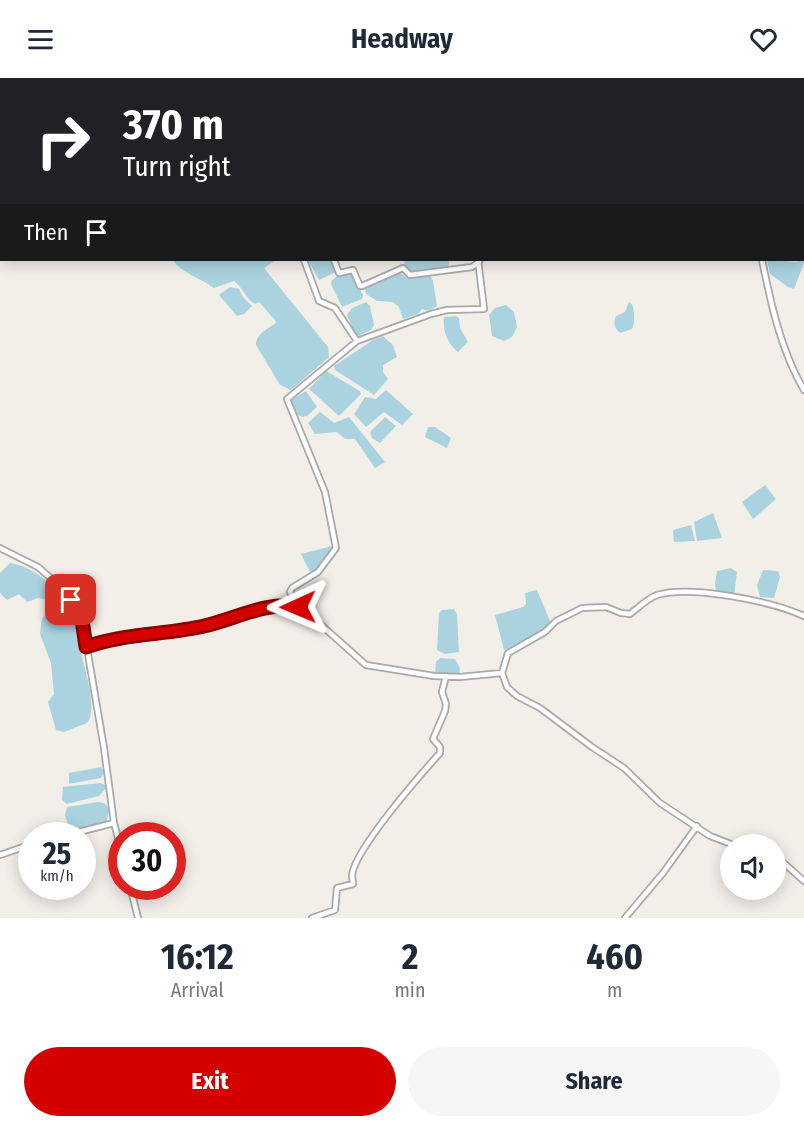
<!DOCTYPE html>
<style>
:root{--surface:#fff;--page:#f6f6f7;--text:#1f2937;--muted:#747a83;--accent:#d40000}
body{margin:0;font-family:"Fira Sans Condensed",sans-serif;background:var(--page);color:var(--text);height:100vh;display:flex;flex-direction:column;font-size:22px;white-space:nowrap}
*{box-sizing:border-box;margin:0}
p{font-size:20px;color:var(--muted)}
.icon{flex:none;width:33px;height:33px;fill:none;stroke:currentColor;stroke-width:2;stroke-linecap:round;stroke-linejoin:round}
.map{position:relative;height:840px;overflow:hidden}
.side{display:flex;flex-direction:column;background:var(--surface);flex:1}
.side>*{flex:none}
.banner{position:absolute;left:0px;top:0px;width:804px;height:183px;box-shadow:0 3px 15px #0003;background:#202124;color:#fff;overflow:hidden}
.fabs{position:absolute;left:720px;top:756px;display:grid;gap:12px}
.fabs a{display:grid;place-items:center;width:66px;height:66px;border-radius:50%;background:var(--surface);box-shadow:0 3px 15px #0003;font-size:30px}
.speed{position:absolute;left:18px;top:744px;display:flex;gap:12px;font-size:30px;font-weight:700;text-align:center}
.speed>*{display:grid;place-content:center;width:78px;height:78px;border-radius:50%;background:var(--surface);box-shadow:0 3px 15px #0003;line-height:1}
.speed small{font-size:15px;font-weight:400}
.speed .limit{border:9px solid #d22;background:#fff;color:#111}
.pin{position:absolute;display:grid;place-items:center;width:51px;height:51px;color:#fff;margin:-26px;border-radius:12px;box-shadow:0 3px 9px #0006}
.me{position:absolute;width:66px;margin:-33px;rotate:269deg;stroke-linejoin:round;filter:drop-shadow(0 0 4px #0008)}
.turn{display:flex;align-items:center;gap:21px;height:126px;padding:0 24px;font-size:27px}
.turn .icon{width:78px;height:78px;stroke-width:2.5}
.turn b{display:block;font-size:42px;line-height:51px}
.then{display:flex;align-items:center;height:57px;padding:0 24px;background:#0003;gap:12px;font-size:22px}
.eta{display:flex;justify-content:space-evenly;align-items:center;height:102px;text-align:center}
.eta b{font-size:36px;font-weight:700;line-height:42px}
.primary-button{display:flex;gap:12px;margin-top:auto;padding:12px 24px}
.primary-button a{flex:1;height:69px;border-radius:36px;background:var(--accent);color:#fff;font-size:24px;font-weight:700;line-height:69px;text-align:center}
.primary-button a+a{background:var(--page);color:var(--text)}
header{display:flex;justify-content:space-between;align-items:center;height:78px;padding:0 24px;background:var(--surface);font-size:27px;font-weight:700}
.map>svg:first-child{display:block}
.water{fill:#aad3df}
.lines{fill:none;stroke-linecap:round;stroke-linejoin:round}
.canal{stroke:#aad3df;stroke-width:4.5}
.street-casing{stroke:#a9a9a9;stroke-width:8}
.primary-casing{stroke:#a06b00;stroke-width:10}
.street{stroke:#fff;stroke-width:4.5}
.primary{stroke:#fcd6a4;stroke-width:7}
.route-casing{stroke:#8a0000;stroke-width:15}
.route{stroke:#d40000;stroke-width:10}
</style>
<header><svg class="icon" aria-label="menu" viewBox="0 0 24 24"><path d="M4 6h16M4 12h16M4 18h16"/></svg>Headway<svg class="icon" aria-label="heart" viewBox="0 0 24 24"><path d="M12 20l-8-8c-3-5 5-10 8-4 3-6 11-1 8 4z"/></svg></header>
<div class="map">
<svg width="804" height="840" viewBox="0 0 804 840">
<rect width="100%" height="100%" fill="#f2efe9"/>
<path class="water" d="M804,166V185L794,211L788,209L770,196L767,182L796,184L802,182Z
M173,182H276L264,190L328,269L329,279L291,312L280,307L256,267C256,256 267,251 276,245L275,242L259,224L255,226C246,221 243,210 234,203L214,210C201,200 181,195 173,182Z
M308,182H331L336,194L319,202Z
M404,182H449V186L448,189L410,196L405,191Z
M399,194L406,199L430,197L433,203L437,228L428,233L422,231L418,236L403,241L399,229L393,224L377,223L366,216L365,210Z
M348,196L353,198L363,217L362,221L342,229L331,206L332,202L339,197Z
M230,209L239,211L243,219L252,228L244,236L237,238L219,217Z
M366,224L370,228L374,247L371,252L358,258L354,254L347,237L352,230Z
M629,224L632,226C635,235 635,243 632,251L620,255C614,250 613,245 616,238L625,234Z
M506,227L514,234L517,249L512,259L504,263L492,258L489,237L495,230Z
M456,238L459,240L460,250L468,264L458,274C448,267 442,252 444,239Z
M383,258L393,267L397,279L383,287V294L388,301L374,317L335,292L334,288L373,262Z
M326,293L360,313L361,316L339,338L309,311Z
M386,312L413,336L402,347L384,334L366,349L354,336L365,319L376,321Z
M306,313L317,329L307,338L302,339L298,337L291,322Z
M320,334L334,345L349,339L385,384L375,390L355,361H345L337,354L315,356L308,345Z
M385,339L396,348L380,365L372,360L370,354Z
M428,349H435L451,360L447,370L425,359Z
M765,407L776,421L753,441L742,424Z
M713,435L722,460L697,463L694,444Z
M691,447L695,463L674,464L673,452Z
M332,468L334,471L321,483L317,493L311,496L301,476Z
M10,485C32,487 68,516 75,538C79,547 78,559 80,570C83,587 99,631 87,645L64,654L56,652L48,624L54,616L51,585L40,556L42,540L56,526L54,523L38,520L27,524L19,516L7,522L0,515V495Z
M731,490L737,494L734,518L716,515L715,506L717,493Z
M763,492L778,493L780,499L774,520L760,519L757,507Z
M537,512L550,543L542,554L504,572L495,537L523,529L526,526L525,515Z
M454,531L457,536L459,574L445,576L437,572L439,535L442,532Z
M440,580L455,581L460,590L459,597L435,596L436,584Z
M101,689L104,694L101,700L69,706V695Z
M100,705L105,707L106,710L99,718L67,726L62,722L63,709Z
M98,724L104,725L109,730L107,743L90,749L69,750L65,737L67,729Z"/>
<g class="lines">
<path class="canal" d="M657,0L658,2
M802,130H804"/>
<defs>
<path id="street" d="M304,182L319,223L335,230L357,263L431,236L447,232L484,231L478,182
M334,182L339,195L353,192L360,208H362L403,190L410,197L472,189L479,184
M762,182C771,226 781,273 804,312
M0,470L38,489L61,509L81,535L104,670L114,745L122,775
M298,529L290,514L292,510L318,494L336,470L325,414L287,321L357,263
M86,569L141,555L203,548L284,526L298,529L311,538L366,587L434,598L460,599L502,595L508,575L545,554L556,543L582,530L606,529L621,535L630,536C638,530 648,520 657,517C691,507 771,523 804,538
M502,595L507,609L517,618L540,630L592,669L624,690L660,725L710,758L731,766
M63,758L114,745
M0,777L32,766
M776,778L804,803
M130,808L138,840
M312,840L335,832L337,810L353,806C353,803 352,800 352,797C355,771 421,696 440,675V669L433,661L445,633L446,626L442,614L446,598
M625,840L663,795L697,748"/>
<path id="primary" d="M802,100H804
M0,128H2"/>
</defs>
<use href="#street" class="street-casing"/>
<use href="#primary" class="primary-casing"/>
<use href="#street" class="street"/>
<use href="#primary" class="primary"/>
</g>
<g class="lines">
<defs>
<path id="route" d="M71,522L81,535L86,569C125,555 165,557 204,548C235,541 267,523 298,529"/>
</defs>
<use href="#route" class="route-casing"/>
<use href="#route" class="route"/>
</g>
</svg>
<div class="fabs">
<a><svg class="icon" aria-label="sound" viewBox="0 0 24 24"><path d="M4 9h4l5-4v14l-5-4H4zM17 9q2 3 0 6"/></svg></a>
</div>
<div class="speed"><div>25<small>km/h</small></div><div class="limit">30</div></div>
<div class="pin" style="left:71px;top:522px;background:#d93025"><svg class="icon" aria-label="arrive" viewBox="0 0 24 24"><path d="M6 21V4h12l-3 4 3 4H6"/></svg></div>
<svg class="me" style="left:298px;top:529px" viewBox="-20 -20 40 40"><path d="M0-17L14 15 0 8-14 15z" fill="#d40000" stroke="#fff" stroke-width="4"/></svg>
<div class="banner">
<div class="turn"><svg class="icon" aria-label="right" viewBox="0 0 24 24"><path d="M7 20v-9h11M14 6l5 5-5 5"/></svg><div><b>370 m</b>Turn right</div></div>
<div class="then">Then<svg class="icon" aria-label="arrive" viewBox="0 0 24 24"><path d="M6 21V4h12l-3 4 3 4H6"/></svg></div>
</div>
</div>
<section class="side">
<div class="eta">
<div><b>16:12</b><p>Arrival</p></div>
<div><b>2</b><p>min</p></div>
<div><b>460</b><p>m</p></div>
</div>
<div class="primary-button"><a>Exit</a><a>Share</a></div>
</section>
